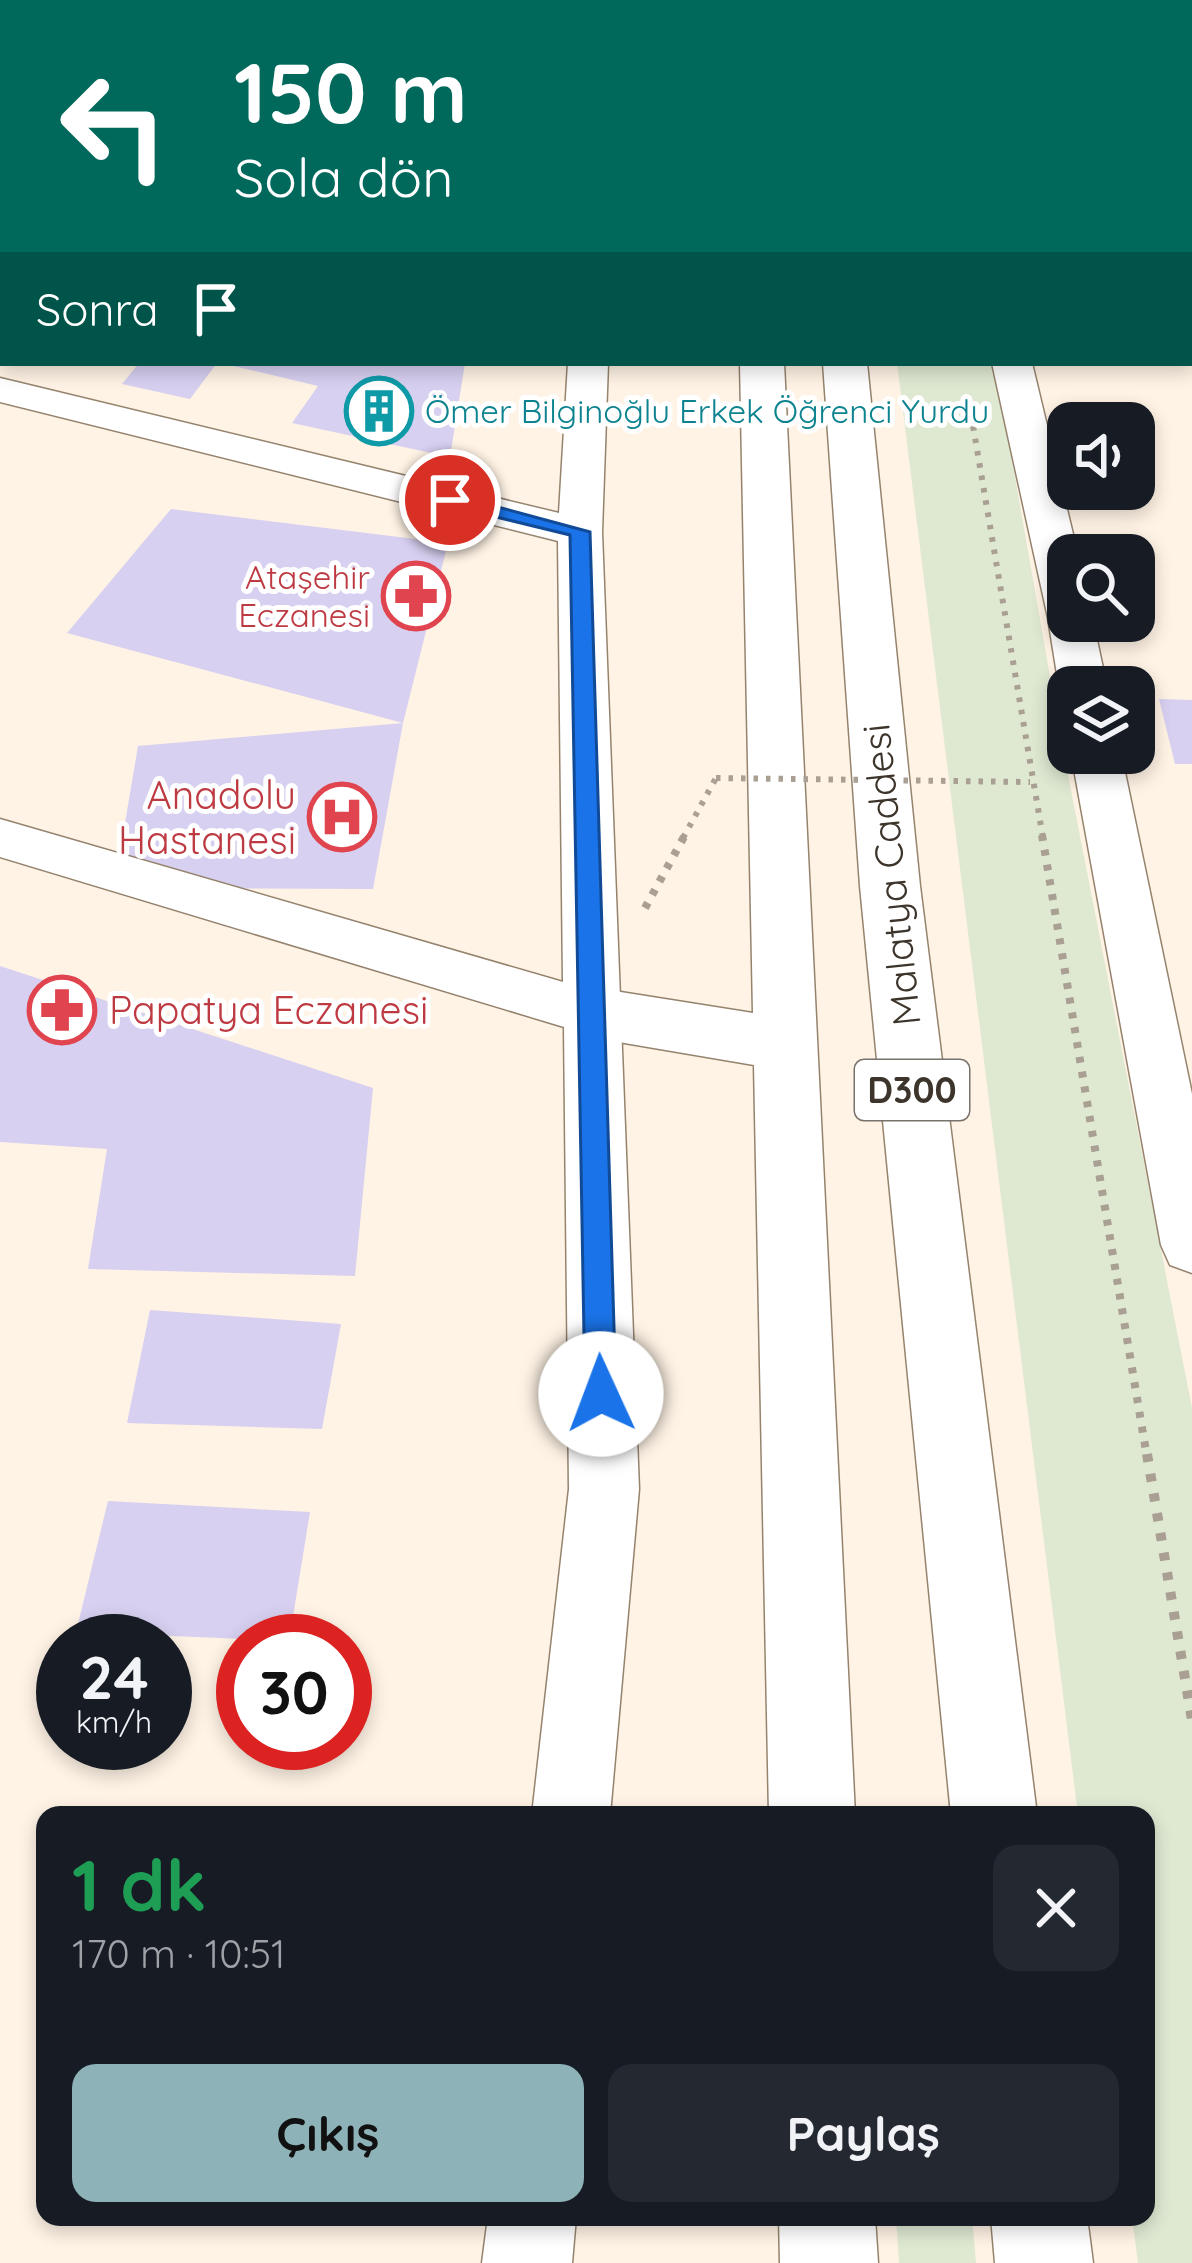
<!DOCTYPE html>
<html lang="tr">
<meta charset="utf-8">
<style>
:root{--surface:#171b24;--page:#242831;--text:#f1f3f6;--muted:#9ea1a6;--accent:#8db2b7}
body{margin:0;font-family:Quicksand,sans-serif;background:var(--page);color:var(--text);height:100vh;display:flex;flex-direction:column;font-size:45px;white-space:nowrap}
*{box-sizing:border-box;margin:0}
p{font-size:39px;color:var(--muted)}
.icon{flex:none;width:66px;height:66px;fill:none;stroke:currentColor;stroke-width:2;stroke-linecap:round;stroke-linejoin:round}
.map{position:relative;flex:1;overflow:hidden}
.details{position:absolute;left:36px;top:1806px;width:1119px;height:420px;display:flex;flex-direction:column;background:var(--surface);border-radius:24px;box-shadow:0 6px 18px #0003}
.details>*{flex:none}
.hud{position:absolute;left:0px;top:0px;width:1194px;height:366px;box-shadow:0 6px 18px #0003;background:#00695c;color:#fff;overflow:hidden}
.buttons{position:absolute;left:1047px;top:402px;display:grid;gap:24px}
.buttons a{display:grid;place-items:center;width:108px;height:108px;border-radius:24px;background:var(--surface);box-shadow:0 6px 18px #0003;font-size:60px}
.speed{position:absolute;left:36px;top:1614px;display:flex;gap:24px;font-size:60px;font-weight:700;text-align:center}
.speed>*{display:grid;place-content:center;width:156px;height:156px;border-radius:50%;background:var(--surface);box-shadow:0 6px 18px #0003;line-height:1}
.speed small{font-size:30px;font-weight:400}
.speed .limit{border:18px solid #d22;background:#fff;color:#111}
.pin{position:absolute;display:grid;place-items:center;width:102px;height:102px;color:#fff;margin:-51px;border:6px solid #fff;border-radius:50%;box-shadow:0 3px 12px #0007}
.me{position:absolute;width:132px;margin:-66px;rotate:358deg;stroke-linejoin:round;filter:drop-shadow(0 0 9px #0008)}
.turn{display:flex;align-items:center;gap:42px;height:252px;padding:0 36px;font-size:54px}
.turn .icon{width:156px;height:156px;stroke-width:2.5}
.turn b{display:block;font-size:84px;line-height:102px}
.then{display:flex;align-items:center;height:114px;padding:0 36px;background:#0003;gap:24px;font-size:45px}
.round{display:grid;place-items:center;flex:none;width:126px;height:126px;border-radius:24px;background:var(--page)}
.overview{display:flex;align-items:center;justify-content:space-between;height:204px;padding:0 36px}
h1{font-size:72px;font-weight:700;line-height:90px;color:#1e9e55}
.action{display:flex;gap:24px;margin-top:auto;padding:24px 36px}
.action a{flex:1;height:138px;border-radius:24px;background:var(--accent);color:#111;font-size:48px;font-weight:700;line-height:138px;text-align:center}
.action a+a{background:var(--page);color:var(--text)}
.map>svg:first-child{display:block}
.green{fill:#dfe9d2}
.building{fill:#d7d0f0}
.lines{fill:none;stroke-linecap:round;stroke-linejoin:round}
.minor-casing{stroke:#95836e;stroke-width:3}
.highway-casing{stroke:#95836e;stroke-width:3}
.path-far2{stroke:#a99f93;stroke-width:6;stroke-dasharray:4.5 8;stroke-linecap:butt}
.path-far1{stroke:#a99f93;stroke-width:8;stroke-dasharray:6 9;stroke-linecap:butt}
.path{stroke:#a99f93;stroke-width:10;stroke-dasharray:8 12;stroke-linecap:butt}
.minor{fill:#fff;fill-rule:evenodd}
.highway{fill:#fff;fill-rule:evenodd}
.path-bridge{stroke:#a99f93;stroke-width:6;stroke-dasharray:4.5 8;stroke-linecap:butt}
.route{fill:#1a73e8;stroke:#114b97;stroke-width:3}
.labels{text-anchor:middle;stroke-width:10;stroke-linejoin:round;paint-order:stroke}
.far-culture-label{font-size:33px;fill:#0d838f;stroke:#fff;text-anchor:start}
.far-health-label{font-size:33px;fill:#be3a42;stroke:#fff;text-anchor:end}
.shield{fill:#fff;stroke:#77726b;stroke-width:3}
.shield-label{font-size:36px;font-weight:bold;fill:#3d352c}
.health-label{font-size:39px;fill:#be3a42;stroke:#fff;text-anchor:end}
.street-label{font-size:39px;fill:#3d352c;stroke:#fff}
</style>
<div class="map">
<svg width="1192" height="2263" viewBox="0 0 1192 2263">
<rect width="100%" height="100%" fill="#fff3e5"/>
<path class="green" d="M897,363H995L1061,739L1192,1408V2263H1138L1132,2217H1146V1815H1078Z
M896,2217H972L976,2263H899Z"/>
<path class="building" d="M139,363H217L190,399L122,384Z
M221,363H465L450,457L292,423L318,386Z
M171,509L448,543L403,723L373,889L114,888L138,746L403,723L67,633Z
M1159,699L1192,700V764H1175Z
M0,966L373,1088L355,1276L88,1269L107,1149L0,1142Z
M150,1310L341,1324L322,1429L127,1423Z
M108,1501L310,1512L289,1641L76,1632Z"/>
<g class="lines">
<defs>
<path id="minor" d="M593,0H623V3H593Z
M931,0H961V3H931Z
M0,117L3,118V138L0,137Z
M568,363H608L602,532L639,1489L610,1815H532L569,1489L564,1027L0,857V819L563,982L558,541L0,402V378L559,513Z
M992,363H1032L1078,555H1068V621H1093L1107,687H1068V699L1059,687L1048,618Z
M1071,753H1121L1192,1094V1273L1170,1265L1161,1245Z
M488,2217H576L572,2263H482Z"/>
<path id="highway" d="M732,0H766V3H732Z
M797,0H831V3H797Z
M740,363H784L855,1815H769L754,1065L589,1037L567,1030L558,1012L567,994L589,987L753,1013Z
M823,363H867L920,886L1037,1815H951L860,886Z
M779,2217H875L878,2263H780Z
M991,2217H1087L1093,2263H995Z"/>
</defs>
<use href="#minor" class="minor-casing"/>
<use href="#highway" class="highway-casing"/>
<path class="path-far2" d="M971,414L1043,838
M683,838L716,778"/>
<path class="path-far1" d="M1042,835L1147,1457
M645,908L685,835"/>
<path class="path" d="M1147,1454L1192,1720"/>
<use href="#minor" class="minor"/>
<use href="#highway" class="highway"/>
<path class="path-bridge" d="M716,778L1030,782"/>
</g>
<path class="route" d="M450,494L590,532L616,1394L611,1404L601,1408L590,1404L585,1394L570,535L443,504V495Z"/>
<defs>
<symbol id="building-ring" viewBox="-11 -11 22 22"><circle r="9.5" fill="#fff" stroke="#0f9aa8" stroke-width="1.5"/><path d="M-4-6H4V6H1V3H-1V6H-4ZM-2.5-4.3h1.7v1.8h-1.7ZM.8-4.3h1.7v1.8H.8ZM-2.5-1h1.7V.8h-1.7ZM.8-1h1.7V.8H.8Z" fill="#0f9aa8"/></symbol>
<symbol id="pharmacy-ring" viewBox="-11 -11 22 22"><circle r="9.5" fill="#fff" stroke="#e0444e" stroke-width="1.5"/><path d="M-2-6h4v4h4v4h-4v4h-4v-4h-4v-4h4Z" fill="#e0444e"/></symbol>
<symbol id="hospital-ring" viewBox="-11 -11 22 22"><circle r="9.5" fill="#fff" stroke="#e0444e" stroke-width="1.5"/><path d="M-5-5h3v3.5h4V-5h3V5h-3V1.5h-4V5h-3Z" fill="#e0444e"/></symbol>
</defs>
<g fill-rule="evenodd">
<use href="#building-ring" x="341" y="373" width="76" height="76"/>
<use href="#pharmacy-ring" x="378" y="558" width="76" height="76"/>
<use href="#hospital-ring" x="304" y="779" width="76" height="76"/>
<use href="#pharmacy-ring" x="24" y="972" width="76" height="76"/>
</g>
<g class="labels">
<g class="far-culture-label">
<text x="425" y="423">Ömer Bilginoğlu Erkek Öğrenci Yurdu</text>
</g>
<g class="far-health-label">
<text x="370" y="589">Ataşehir<tspan x="370" dy="38">Eczanesi</tspan></text>
</g>
<rect class="shield" x="855" y="1060" width="114" height="60" rx="9"/>
<g class="shield-label">
<text x="912" y="1103">D300</text>
</g>
<g class="health-label">
<text x="296" y="809">Anadolu<tspan x="296" dy="45">Hastanesi</tspan></text>
<text x="109" y="1024" text-anchor="start">Papatya Eczanesi</text>
</g>
<g class="street-label">
<text transform="translate(891 875) rotate(-96)" y="14">Malatya Caddesi</text>
</g>
</g>
</svg>
<div class="buttons">
<a><svg class="icon" aria-label="sound" viewBox="0 0 24 24"><path d="M4 9h4l5-4v14l-5-4H4zM17 9q2 3 0 6"/></svg></a>
<a><svg class="icon" aria-label="search" viewBox="0 0 24 24"><circle cx="10" cy="10" r="6"/><path d="M15 15l6 6"/></svg></a>
<a><svg class="icon" aria-label="layers" viewBox="0 0 24 24"><path d="M12 4l9 5-9 5-9-5zM3 14l9 5 9-5"/></svg></a>
</div>
<div class="speed"><div>24<small>km/h</small></div><div class="limit">30</div></div>
<div class="pin" style="left:450px;top:500px;background:#d93025"><svg class="icon" aria-label="arrive" viewBox="0 0 24 24"><path d="M6 21V4h12l-3 4 3 4H6"/></svg></div>
<svg class="me" style="left:601px;top:1394px" viewBox="-20 -20 40 40"><circle r="19" fill="#fff"/><path d="M0-13L10 11 0 6-10 11z" fill="#1a73e8"/></svg>
<div class="hud">
<div class="turn"><svg class="icon" aria-label="left" viewBox="0 0 24 24"><path d="M17 20v-9H6M10 6l-5 5 5 5"/></svg><div><b>150 m</b>Sola dön</div></div>
<div class="then">Sonra<svg class="icon" aria-label="arrive" viewBox="0 0 24 24"><path d="M6 21V4h12l-3 4 3 4H6"/></svg></div>
</div>
<section class="details">
<div class="overview"><div><h1>1 dk</h1><p>170 m · 10:51</p></div><a class="round"><svg class="icon" aria-label="close" viewBox="0 0 24 24"><path d="M6 6l12 12M18 6L6 18"/></svg></a></div>
<div class="action"><a>Çıkış</a><a>Paylaş</a></div>
</section>
</div>
